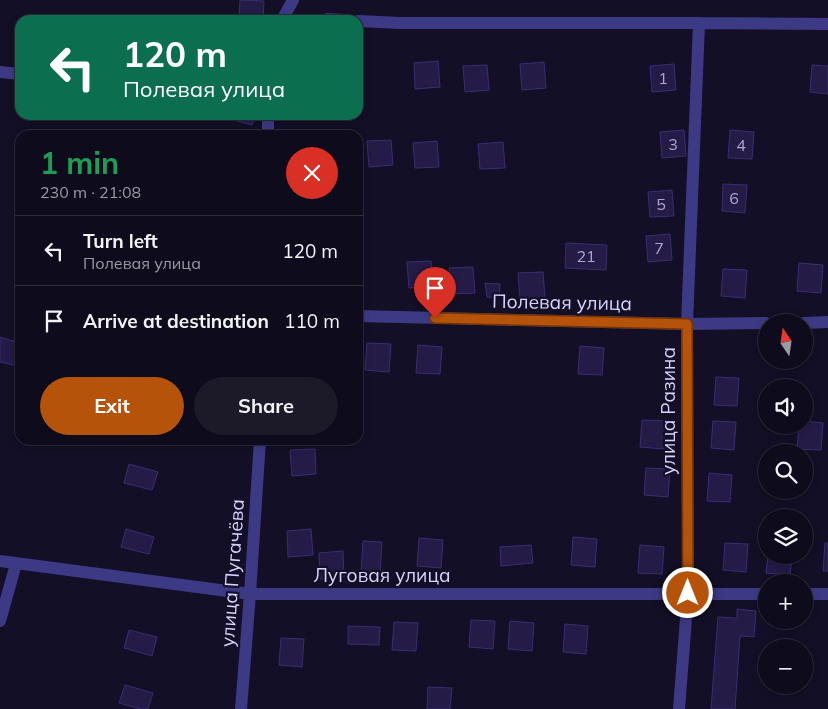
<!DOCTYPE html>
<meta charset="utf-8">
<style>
:root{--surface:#0e0b1c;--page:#1c1929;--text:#f1f3f6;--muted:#9b9ba3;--line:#2e2b3b;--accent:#b45309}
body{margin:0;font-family:Mulish,sans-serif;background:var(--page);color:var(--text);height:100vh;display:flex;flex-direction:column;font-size:19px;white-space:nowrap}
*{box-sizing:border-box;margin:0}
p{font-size:16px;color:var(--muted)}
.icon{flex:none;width:28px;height:28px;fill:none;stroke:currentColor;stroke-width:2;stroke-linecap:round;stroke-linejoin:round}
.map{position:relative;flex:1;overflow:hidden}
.sheet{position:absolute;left:15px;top:130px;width:348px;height:315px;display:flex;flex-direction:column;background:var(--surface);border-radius:15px;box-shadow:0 2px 8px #0003,0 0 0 1px var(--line)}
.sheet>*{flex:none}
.top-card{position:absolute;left:15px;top:15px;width:348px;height:105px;border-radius:15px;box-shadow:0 2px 8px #0003,0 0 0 1px var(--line);background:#0b6e4f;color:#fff;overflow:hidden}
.needle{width:32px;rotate:347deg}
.buttons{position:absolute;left:758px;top:314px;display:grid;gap:10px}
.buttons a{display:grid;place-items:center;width:55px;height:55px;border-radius:50%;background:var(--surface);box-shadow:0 2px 8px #0003,0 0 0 1px var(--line);font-size:25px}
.pin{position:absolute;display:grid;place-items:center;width:42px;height:42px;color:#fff;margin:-51px -21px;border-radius:50% 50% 50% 0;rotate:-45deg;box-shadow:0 0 5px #0007}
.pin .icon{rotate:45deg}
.me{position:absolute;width:55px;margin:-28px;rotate:0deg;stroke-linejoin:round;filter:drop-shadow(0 0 4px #0008)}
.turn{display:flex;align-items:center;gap:18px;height:105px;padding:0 25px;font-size:22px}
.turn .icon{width:65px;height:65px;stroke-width:2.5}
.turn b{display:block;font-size:35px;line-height:42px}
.round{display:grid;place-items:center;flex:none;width:52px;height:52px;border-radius:26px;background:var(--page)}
.overview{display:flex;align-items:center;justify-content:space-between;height:85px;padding:0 25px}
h1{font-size:30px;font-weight:700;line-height:38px;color:#1e9e55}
.cta{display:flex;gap:10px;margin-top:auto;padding:10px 25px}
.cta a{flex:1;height:58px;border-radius:30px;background:var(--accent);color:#fff;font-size:20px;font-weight:700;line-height:58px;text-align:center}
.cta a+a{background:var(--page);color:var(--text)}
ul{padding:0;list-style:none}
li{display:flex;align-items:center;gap:15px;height:70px;padding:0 25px;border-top:1px solid var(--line)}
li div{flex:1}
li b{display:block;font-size:19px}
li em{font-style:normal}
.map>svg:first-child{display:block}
.building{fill:#241b47;stroke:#3b2d73}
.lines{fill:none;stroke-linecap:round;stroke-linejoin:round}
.minor{stroke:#3d3a85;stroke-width:12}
.route-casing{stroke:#753606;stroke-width:12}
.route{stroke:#b45309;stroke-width:9}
.labels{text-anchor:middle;stroke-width:4.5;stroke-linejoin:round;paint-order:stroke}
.number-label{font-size:16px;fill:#aca6d1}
.street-label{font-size:19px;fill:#d9d4ff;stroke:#130f26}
</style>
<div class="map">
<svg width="828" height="709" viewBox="0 0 828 709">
<rect width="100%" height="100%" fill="#130f26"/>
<path class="building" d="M240,0L264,1L263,20H239Z
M438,61L440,87L415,89L414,63Z
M544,62L546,88L522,90L520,64Z
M674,64L676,90L652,92L650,66Z
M487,65L489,90L465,92L463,66Z
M812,65L828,66V94L810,92Z
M224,115H255L252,125L223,117Z
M684,130L686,156L662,158L660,132Z
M730,130L754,132L752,159L728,158Z
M391,140L393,165L369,167L367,141Z
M437,141L439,167L415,168L413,143Z
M503,142L505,168L480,169L478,144Z
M723,184L747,185L745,213L722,211Z
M672,190L674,216L650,217L648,192Z
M670,234L672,260L648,262L646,236Z
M566,243L607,245L606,270L565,268Z
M431,261L433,286L409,288L407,262Z
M799,263L823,265L821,293L797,291Z
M473,267L475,293L451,294L449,268Z
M723,269L747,270L745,298L721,296Z
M543,272L545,298L520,299L518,273Z
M485,283L500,284L499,298L487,297Z
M0,337L20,343L14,365L0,362Z
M367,343L391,344L389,372L365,370Z
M418,345L442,347L440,374L416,373Z
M580,346L604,348L602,375L578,374Z
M716,377L739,378L737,406L714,405Z
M642,420L666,421L664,449L640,447Z
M713,421L736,422L734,450L711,448Z
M804,421L823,423L821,450L797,449L799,425H804Z
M315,449L316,474L292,476L290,450Z
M129,464L158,472L152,490L124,483Z
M646,468L670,469L668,497L644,495Z
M709,473L732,475L730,502L707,501Z
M126,529L154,537L149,554L121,547Z
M311,529L313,555L288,557L287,531Z
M573,537L597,539L595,567L571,565Z
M419,538L443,540L441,568L417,566Z
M363,541L382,542L380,574L361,573Z
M725,543L748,544L746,572L723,570Z
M825,543H828V571H823Z
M531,545L533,563L501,566L500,547Z
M640,545L664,547L662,574L638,573Z
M343,551L344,577L320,579L319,553Z
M768,555H792L790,575L766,573Z
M737,609L756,611L754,637L740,636L735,709H711L718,617L737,618Z
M471,620L495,621L493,649L469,647Z
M510,621L534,623L532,651L508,649Z
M394,622L418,623L416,651L392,650Z
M565,624L588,626L586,654L563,652Z
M348,626L380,627L379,645L348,644Z
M129,630L157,637L152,656L124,648Z
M281,638L304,639L302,667L279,665Z
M125,685L153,693L148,709H141L119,703Z
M428,687L452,688L450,709H427Z"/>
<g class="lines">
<path class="minor" d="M282,20L293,0
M325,20L327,19L346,20
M358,21L400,23H699L828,24
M0,72L20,74
M268,135V115
M358,316L687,324L766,323
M804,323L828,322
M0,561L250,594H766
M804,594H828
M0,621L16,564
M241,709L250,594L260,440
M679,709L688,593L687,324L699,23"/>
</g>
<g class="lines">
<defs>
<path id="route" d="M435,318L687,324L688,593"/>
</defs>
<use href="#route" class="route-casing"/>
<use href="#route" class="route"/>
</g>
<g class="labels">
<g class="number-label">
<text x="663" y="84">1</text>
<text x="673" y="150">3</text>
<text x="741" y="151">4</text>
<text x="734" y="204">6</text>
<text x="661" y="210">5</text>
<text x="659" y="254">7</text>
<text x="586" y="262">21</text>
</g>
<g class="street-label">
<text transform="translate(562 302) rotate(1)" y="7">Полевая улица</text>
<text transform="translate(668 411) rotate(-90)" y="7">улица Разина</text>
<text transform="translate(232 573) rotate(-86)" y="7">улица Пугачёва</text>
<text x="382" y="582">Луговая улица</text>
</g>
</g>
</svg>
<div class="buttons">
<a><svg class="needle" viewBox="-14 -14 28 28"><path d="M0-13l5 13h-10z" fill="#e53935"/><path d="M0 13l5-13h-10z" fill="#9b9ba3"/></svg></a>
<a><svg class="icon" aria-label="sound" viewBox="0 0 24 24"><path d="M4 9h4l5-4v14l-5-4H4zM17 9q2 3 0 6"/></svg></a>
<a><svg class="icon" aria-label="search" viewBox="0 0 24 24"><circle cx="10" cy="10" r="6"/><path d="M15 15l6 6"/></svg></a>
<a><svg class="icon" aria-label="layers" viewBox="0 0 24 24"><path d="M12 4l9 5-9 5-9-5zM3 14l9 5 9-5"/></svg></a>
<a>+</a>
<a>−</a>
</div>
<div class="pin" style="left:435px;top:318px;background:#d93025"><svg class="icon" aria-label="arrive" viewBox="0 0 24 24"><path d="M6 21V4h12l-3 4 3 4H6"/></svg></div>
<svg class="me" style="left:688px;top:593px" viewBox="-20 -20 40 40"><circle r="17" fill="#b45309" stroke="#fff" stroke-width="3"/><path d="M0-11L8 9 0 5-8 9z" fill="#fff"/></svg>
<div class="top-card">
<div class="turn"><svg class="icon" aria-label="left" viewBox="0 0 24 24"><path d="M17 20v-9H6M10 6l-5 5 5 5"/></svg><div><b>120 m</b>Полевая улица</div></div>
</div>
<section class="sheet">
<div class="overview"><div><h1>1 min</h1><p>230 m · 21:08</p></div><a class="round" style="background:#d93025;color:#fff"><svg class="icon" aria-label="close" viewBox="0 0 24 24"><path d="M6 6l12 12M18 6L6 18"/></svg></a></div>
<ul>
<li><svg class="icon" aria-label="left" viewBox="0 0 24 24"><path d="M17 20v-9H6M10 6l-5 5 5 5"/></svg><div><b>Turn left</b><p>Полевая улица</p></div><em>120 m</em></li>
<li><svg class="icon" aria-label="arrive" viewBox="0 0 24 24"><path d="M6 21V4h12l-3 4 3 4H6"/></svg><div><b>Arrive at destination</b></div><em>110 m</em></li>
</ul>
<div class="cta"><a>Exit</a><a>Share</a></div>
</section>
</div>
